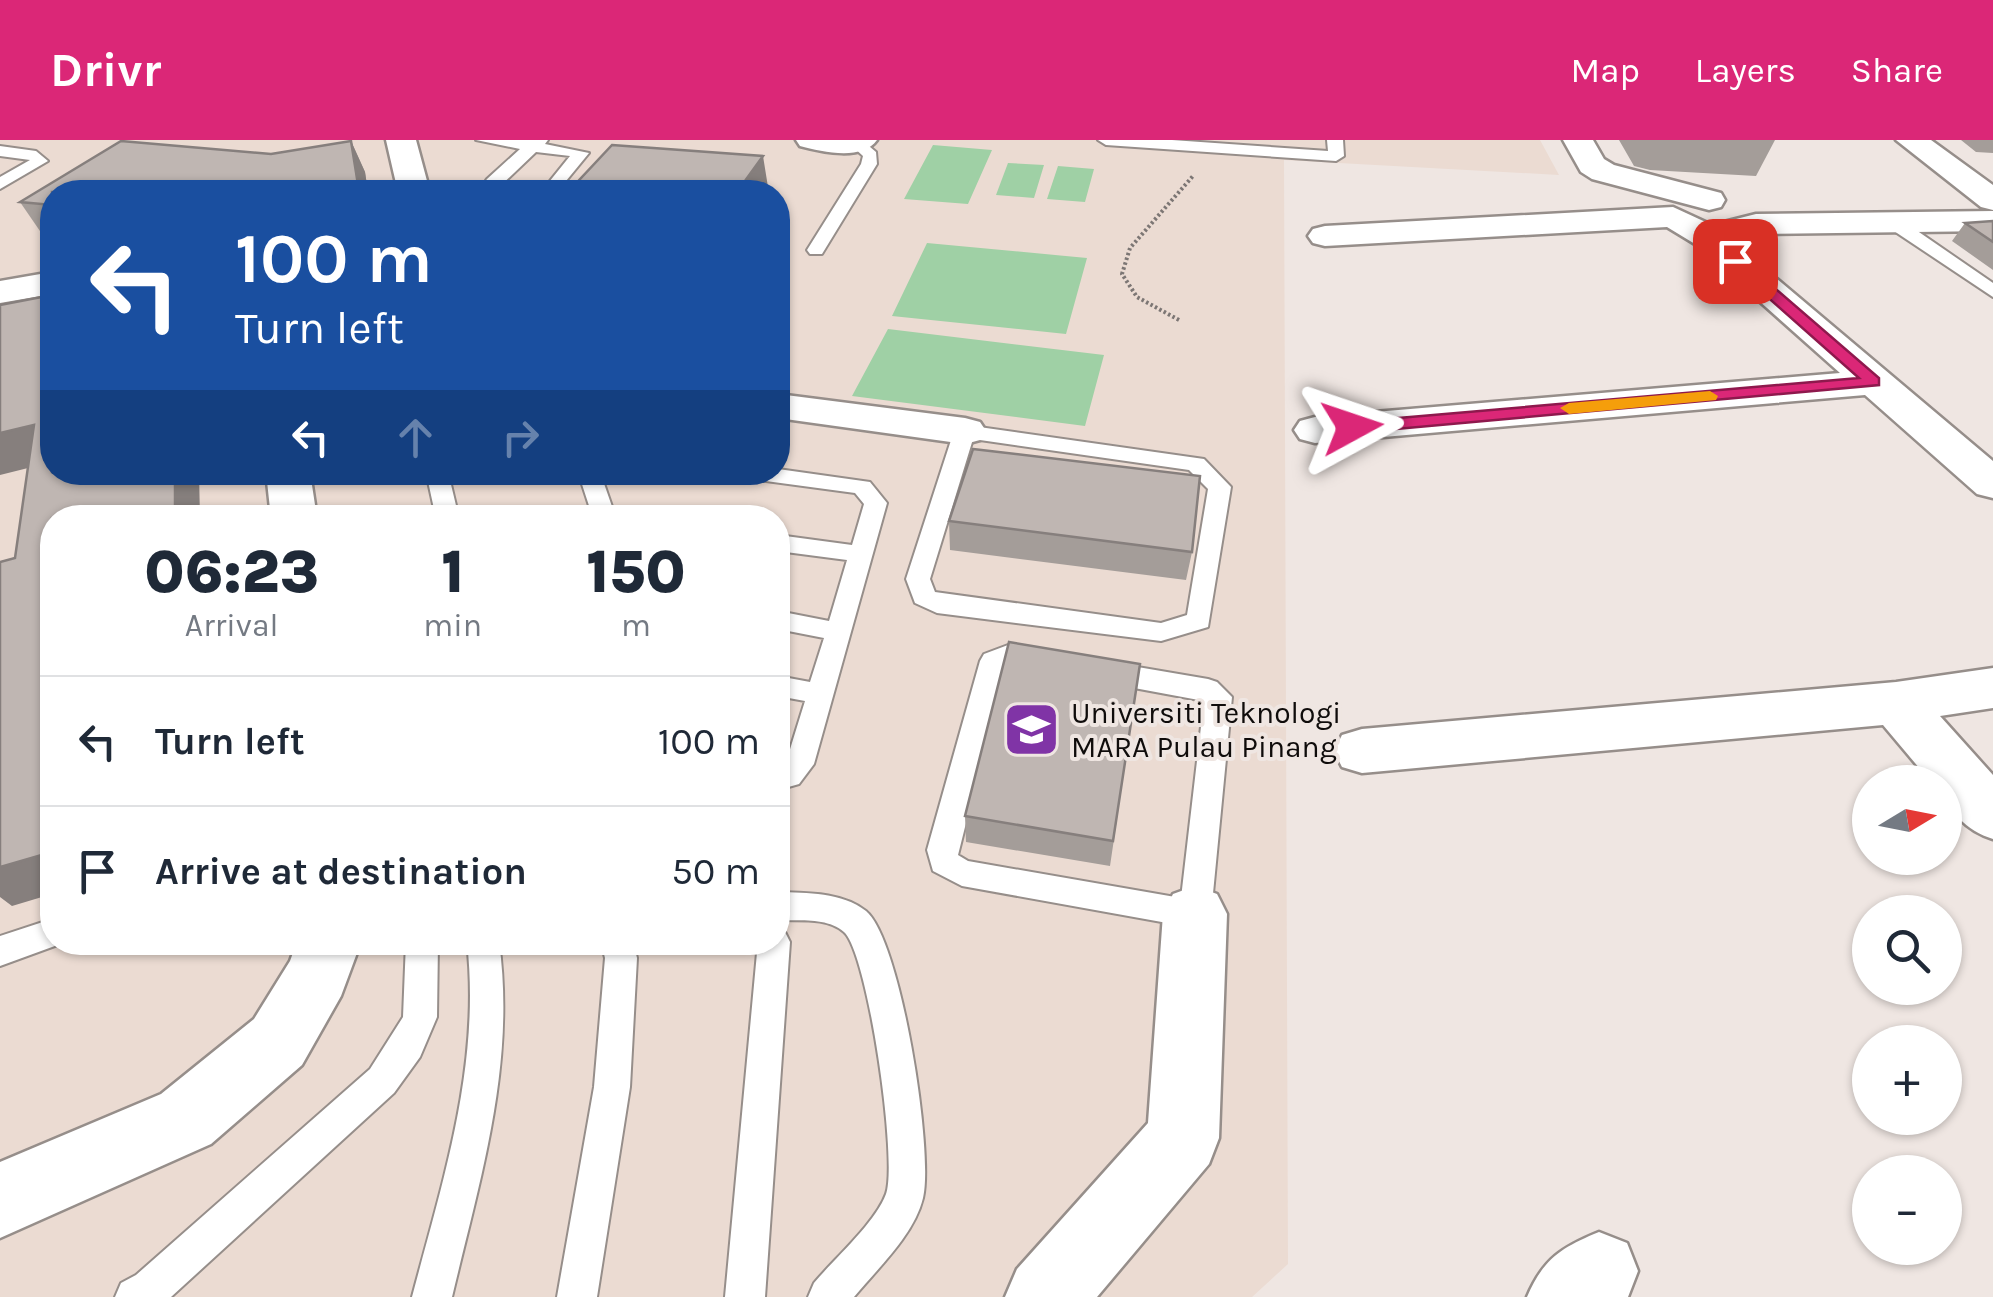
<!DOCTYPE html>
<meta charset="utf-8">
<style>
:root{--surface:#fff;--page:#f6f6f7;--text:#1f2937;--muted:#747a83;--line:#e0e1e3;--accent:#db2777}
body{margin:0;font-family:Karla,sans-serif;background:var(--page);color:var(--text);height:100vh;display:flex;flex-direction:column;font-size:38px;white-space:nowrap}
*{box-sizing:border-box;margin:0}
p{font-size:32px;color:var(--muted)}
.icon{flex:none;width:55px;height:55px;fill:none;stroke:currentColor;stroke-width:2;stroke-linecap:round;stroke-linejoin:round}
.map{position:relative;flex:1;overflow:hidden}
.details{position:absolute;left:40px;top:365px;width:750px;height:450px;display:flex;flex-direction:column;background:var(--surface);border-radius:40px;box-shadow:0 2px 8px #0004}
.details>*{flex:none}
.top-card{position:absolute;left:40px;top:40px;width:750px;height:305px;border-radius:40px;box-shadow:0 2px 8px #0004;background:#1a4fa0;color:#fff;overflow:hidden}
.needle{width:65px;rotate:80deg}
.tools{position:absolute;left:1852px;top:625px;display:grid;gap:20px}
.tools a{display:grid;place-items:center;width:110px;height:110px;border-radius:50%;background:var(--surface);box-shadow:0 2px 8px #0004;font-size:50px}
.pin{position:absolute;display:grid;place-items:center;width:85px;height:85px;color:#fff;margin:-42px;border-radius:20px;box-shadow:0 5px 15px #0006}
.me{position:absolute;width:110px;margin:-55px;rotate:85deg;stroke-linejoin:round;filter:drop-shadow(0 0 8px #0008)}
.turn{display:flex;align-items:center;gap:35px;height:210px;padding:0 30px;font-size:45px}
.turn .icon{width:130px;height:130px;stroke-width:2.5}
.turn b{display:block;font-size:70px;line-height:85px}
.lanes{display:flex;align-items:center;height:95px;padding:0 30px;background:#0003;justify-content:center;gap:50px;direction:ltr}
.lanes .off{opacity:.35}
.eta{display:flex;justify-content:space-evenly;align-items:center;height:170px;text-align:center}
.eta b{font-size:60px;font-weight:800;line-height:70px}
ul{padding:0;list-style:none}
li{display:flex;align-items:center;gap:30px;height:130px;padding:0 30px;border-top:2px solid var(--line)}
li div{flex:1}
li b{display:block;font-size:38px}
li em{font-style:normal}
header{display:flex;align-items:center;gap:60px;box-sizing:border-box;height:140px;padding:0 50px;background:var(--accent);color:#fff}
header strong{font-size:48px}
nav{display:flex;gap:55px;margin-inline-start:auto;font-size:35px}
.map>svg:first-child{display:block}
.built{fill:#ebdbd2;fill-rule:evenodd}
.green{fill:#9fd0a5}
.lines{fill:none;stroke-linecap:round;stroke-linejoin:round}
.lane-casing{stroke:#968e8a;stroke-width:4}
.street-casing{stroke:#968e8a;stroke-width:5}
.path{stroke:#7c7674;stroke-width:4;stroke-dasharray:2.5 2.5;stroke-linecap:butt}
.lane{fill:#fff;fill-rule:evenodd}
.street{fill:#fff;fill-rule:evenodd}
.wall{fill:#a49d99}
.shaded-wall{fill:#867f7d}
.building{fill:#bfb6b2;stroke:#867f7d;stroke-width:2.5}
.route{fill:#db2777;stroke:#8e194d;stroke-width:2.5}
.slow{fill:#f59e0b}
.labels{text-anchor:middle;stroke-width:8;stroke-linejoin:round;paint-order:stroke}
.poi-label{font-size:30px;fill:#0f0c0b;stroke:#efe6e2;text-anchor:start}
</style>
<header>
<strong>Drivr</strong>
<nav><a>Map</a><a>Layers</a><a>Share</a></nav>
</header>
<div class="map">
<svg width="1993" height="1157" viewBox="0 0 1993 1157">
<rect width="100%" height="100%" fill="#efe6e2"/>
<path class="built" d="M0,0H1540L1559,35L1284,20L1288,1124L1252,1157H0ZM52,52H778V332H52ZM52,378H778V802H52Z"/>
<path class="green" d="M933,5L992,10L968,64L904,59Z
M1008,23L1044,25L1034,58L996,55Z
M1058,26L1094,29L1085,62L1047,59Z
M927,103L1087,118L1066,194L892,176Z
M888,189L1104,215L1085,286L852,256Z"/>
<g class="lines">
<defs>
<path id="lane" d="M476,0H548L545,4L589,13L557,52H541L570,16L536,12L494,52H478L487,39L520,9Z
M1098,0H1172L1328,11L1327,0H1343L1344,16L1336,21L1106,5Z
M853,1H863L876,12L877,24L822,114H810L807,110L861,24L863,16L850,4Z
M0,6L36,11L48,21L0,49V37L30,20L0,16Z
M1888,79H1900L1993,143V157L1888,87Z
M965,285L1204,319L1231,347L1208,487L1161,501L937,473L915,463L906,439L954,291ZM973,299L1189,330L1208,349L1187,475L1161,483L935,452L930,439Z
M778,329L870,342L887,363L814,624L799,644L778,650V627L787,619L805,561L778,556V536L810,542L824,498L778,489V471L829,481L847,420L778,411V395L852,405L864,364L855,353L751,339L740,332H778Z
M426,332H448L459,378H436Z
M578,332H600L616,378H593Z
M1008,505L1208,539L1217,542L1232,557L1211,774L1206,784L1195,788L962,746L933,731L927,710L980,521L984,514ZM1010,525L1204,561L1181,758L968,721L958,715L1005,527Z
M778,752C807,753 842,752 866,771C901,800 934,1013 923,1058C914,1095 878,1128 854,1157H808L814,1143C834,1119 876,1082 886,1054C898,1021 868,813 844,792C827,777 799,781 778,780Z
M52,779V802L63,803L0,826V796Z
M778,789L785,792L790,802L765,1157H725L758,802H778Z
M406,802H438L437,877L420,917L394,953L171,1157H115L121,1143L136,1135L370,929L403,877Z
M467,802H499C516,924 480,1039 452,1157H412C443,1040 481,925 467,802Z
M601,802H633L637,818L630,947L597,1157H557L594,947L605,818Z"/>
<path id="street" d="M386,0H416L430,52H398Z
M796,0H877C862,21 823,12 800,6Z
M1563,0H1593L1604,19L1614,25L1721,53L1725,60L1721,67L1709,70L1592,39L1581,32Z
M1896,0H1931L1993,45V70L1981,67Z
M1673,67L1712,85L1756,74L1993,71V91L1757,94L1732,101L1993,321V358L1977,354L1865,255L1315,303L1300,299L1294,290L1300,281L1315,277L1840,233L1695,104L1667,87L1325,106L1313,103L1308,96L1313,89L1325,86Z
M52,132V154L0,163V141Z
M778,254L965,278L980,282L986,291L980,300L965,304L778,278Z
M266,332H310L317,378H271Z
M1993,528V568L1940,576L1993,635V699C1967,691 1945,671 1945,642H1931L1883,585L1362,633L1342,627L1334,611L1342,595L1362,589L1896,542Z
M1195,746L1217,754L1227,774L1219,998L1209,1024L1097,1157H1005L1017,1129L1148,983L1163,774L1173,754Z
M297,802H361L341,856L302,925L211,1004L0,1098V1022L161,954L254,879L290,821Z
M1599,1092L1627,1103L1638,1131L1628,1157H1527C1543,1119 1562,1107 1599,1092Z"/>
</defs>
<use href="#lane" class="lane-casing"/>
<use href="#street" class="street-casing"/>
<path class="path" d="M1179,180L1137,157L1122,134L1130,108L1193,36"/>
<use href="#lane" class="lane"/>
<use href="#street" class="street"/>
</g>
<path class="wall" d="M1619,0H1775L1756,36L1650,30L1634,26Z
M1961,0H1993V13L1976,12Z
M121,1L271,14L351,1L365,32L368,52H52V95L42,94L20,62Z
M1993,81V130L1952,101L1965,83Z
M949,381L1192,412L1186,440L950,410Z
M1140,524L1110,726L966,702L965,676Z"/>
<path class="shaded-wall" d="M351,1L365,32L368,52H353Z
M763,16L768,47L764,52H737Z
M34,285L52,322L0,335V293Z
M175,332H199L200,378H175Z
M52,712V754L12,766L0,757V727Z"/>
<path class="building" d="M121,1L271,14L351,1L359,51L52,52V65L20,62Z
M612,5L763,16L737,52H568Z
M1993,81V102L1965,83Z
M52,155V332H175V378H52V712L0,727V422L15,418L34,285L0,293V165Z
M973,309L1200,336L1192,412L949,381Z
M218,369V378H181Z
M1009,502L1140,524L1113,701L965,676Z"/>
<path class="route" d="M1730,118H1740L1879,238V245L1352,293L1343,287L1352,282L1859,238L1730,124Z"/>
<path class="slow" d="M1710,251L1718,256L1716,260L1569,274L1560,268L1569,263Z"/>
<defs>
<symbol id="university-square" viewBox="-11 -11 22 22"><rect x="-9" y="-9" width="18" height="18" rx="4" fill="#8034a6" stroke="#efe6e2"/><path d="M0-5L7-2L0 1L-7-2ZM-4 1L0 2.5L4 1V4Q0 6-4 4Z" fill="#fff"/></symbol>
</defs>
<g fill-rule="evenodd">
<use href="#university-square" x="1000" y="558" width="63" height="63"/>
</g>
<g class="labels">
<g class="poi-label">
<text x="1071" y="583">Universiti Teknologi<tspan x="1071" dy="34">MARA Pulau Pinang</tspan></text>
</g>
</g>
</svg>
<div class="tools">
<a><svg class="needle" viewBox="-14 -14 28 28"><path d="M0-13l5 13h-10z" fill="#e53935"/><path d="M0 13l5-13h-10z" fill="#747a83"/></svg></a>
<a><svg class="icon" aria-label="search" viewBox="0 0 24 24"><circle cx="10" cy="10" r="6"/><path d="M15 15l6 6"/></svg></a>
<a>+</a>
<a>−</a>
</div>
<div class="pin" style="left:1735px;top:121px;background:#d93025"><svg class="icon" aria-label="arrive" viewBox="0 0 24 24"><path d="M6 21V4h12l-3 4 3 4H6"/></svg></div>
<svg class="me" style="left:1352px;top:287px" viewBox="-20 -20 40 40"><path d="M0-17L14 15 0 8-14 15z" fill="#db2777" stroke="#fff" stroke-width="4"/></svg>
<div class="top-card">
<div class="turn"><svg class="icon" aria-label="left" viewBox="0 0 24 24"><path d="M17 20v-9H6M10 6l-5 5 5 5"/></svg><div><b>100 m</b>Turn left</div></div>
<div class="lanes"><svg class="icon" aria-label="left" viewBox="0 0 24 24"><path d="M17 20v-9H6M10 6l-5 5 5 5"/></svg><svg class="icon off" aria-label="ahead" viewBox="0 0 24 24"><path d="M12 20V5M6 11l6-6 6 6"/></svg><svg class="icon off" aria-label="right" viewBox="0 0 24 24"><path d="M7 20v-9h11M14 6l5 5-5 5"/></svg></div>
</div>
<section class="details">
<div class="eta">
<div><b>06:23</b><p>Arrival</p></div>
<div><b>1</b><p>min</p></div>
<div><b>150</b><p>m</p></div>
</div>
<ul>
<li><svg class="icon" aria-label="left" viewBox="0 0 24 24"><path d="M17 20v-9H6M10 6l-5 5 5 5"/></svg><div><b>Turn left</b></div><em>100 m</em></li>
<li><svg class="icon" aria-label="arrive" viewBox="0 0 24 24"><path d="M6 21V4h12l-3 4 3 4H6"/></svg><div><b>Arrive at destination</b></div><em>50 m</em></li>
</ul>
</section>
</div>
